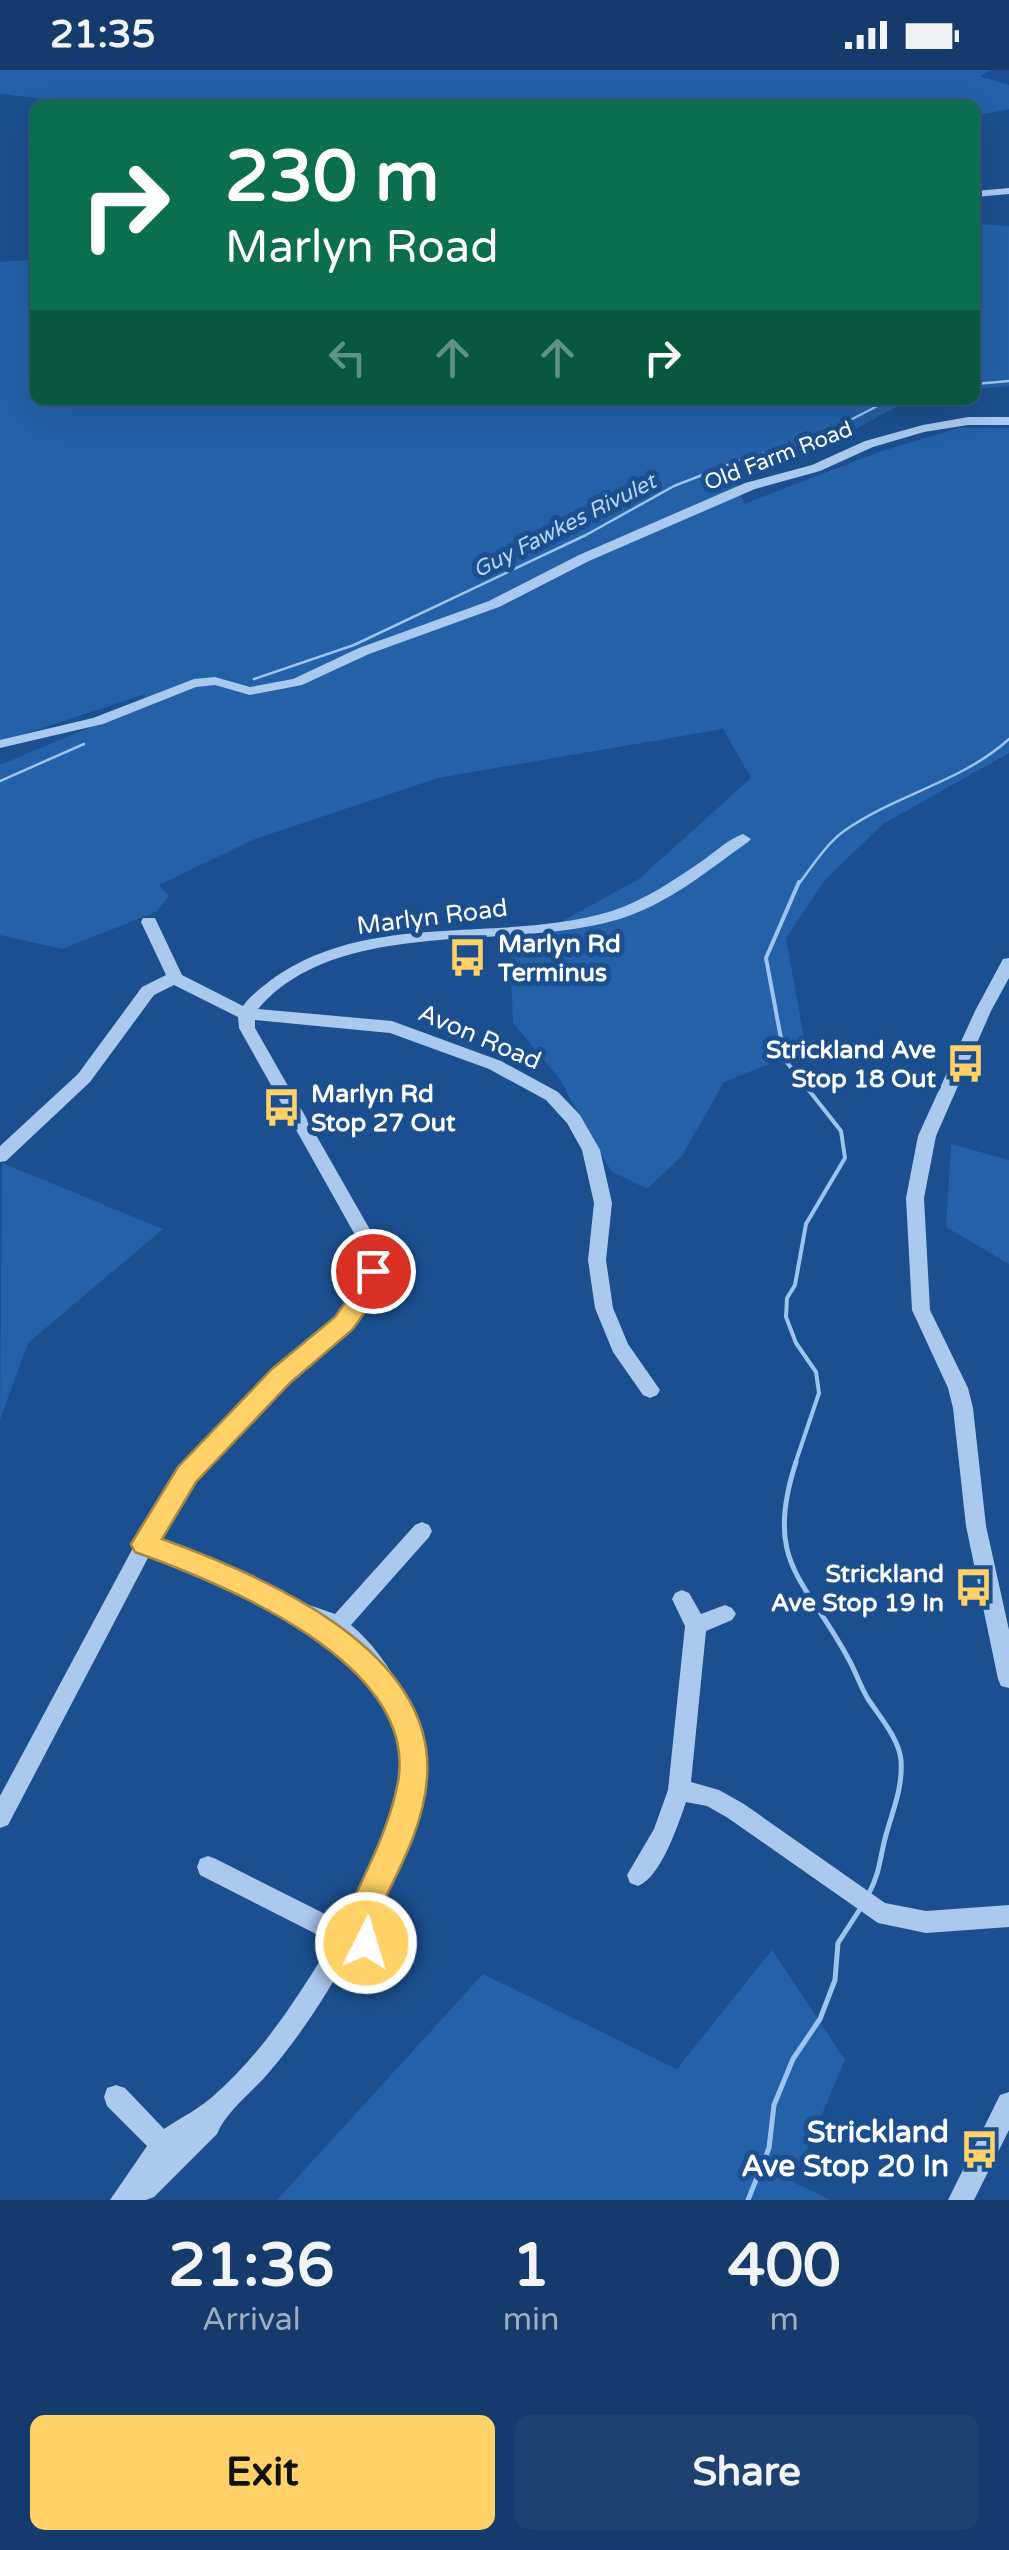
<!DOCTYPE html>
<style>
:root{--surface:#143b6b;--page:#1d4271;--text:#f1f3f6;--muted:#9dadc1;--line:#33557e;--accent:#ffd166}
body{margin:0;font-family:"Varela Round",sans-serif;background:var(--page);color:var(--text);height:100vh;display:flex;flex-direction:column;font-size:38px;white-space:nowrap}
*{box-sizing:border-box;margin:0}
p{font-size:32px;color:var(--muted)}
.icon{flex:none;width:55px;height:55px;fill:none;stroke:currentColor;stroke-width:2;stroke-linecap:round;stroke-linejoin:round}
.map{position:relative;height:2130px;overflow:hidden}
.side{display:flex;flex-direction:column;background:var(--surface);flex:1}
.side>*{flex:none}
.banner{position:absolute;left:30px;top:30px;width:950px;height:305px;border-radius:15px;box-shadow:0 10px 40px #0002,0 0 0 2px var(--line);background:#0b6e4f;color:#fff;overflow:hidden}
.pin{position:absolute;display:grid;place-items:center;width:85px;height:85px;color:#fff;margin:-42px;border:5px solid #fff;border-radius:50%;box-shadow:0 2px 10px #0007}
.me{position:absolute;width:110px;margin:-55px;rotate:5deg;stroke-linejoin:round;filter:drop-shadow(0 0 8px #0008)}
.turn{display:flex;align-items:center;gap:35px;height:210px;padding:0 30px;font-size:45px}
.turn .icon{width:130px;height:130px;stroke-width:2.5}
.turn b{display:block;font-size:70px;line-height:85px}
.lanes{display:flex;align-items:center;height:95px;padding:0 30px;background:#0003;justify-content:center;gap:50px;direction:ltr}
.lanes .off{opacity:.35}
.eta{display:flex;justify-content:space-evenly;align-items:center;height:170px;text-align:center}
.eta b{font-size:60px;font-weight:700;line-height:70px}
.cta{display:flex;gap:20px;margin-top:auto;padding:20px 30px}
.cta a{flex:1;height:115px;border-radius:15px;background:var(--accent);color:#111;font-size:40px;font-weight:700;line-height:115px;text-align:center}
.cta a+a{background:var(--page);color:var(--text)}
.status{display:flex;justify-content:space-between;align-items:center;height:70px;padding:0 50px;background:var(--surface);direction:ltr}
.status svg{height:28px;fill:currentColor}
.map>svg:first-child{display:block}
.green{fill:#2461a8}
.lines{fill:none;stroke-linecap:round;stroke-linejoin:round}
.stream-far2{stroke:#9cc4f0;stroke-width:2.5}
.stream-far1{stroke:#9cc4f0;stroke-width:4}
.stream{stroke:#9cc4f0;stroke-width:5}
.minor{fill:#a9c9ee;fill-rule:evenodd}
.route{fill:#ffd166;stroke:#a68842;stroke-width:2.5}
.labels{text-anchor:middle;stroke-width:10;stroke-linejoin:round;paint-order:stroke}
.far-street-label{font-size:22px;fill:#fff;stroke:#1b4f8f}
.far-water-label{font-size:22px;font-style:italic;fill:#b5d3f5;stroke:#1b4f8f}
.street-label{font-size:25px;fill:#fff;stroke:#1b4f8f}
.poi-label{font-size:25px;font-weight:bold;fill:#fff;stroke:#1b4f8f;text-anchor:start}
.near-poi-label{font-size:30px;font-weight:bold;fill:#fff;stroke:#1b4f8f;text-anchor:end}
</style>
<div class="status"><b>21:35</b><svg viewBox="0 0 49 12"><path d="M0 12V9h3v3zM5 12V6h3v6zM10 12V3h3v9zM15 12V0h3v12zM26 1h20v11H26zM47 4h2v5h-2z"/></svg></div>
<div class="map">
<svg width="1009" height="2130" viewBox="0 0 1009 2130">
<rect width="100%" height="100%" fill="#1b4f8f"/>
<path class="green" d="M0,0H991L980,6L1009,15V39L975,46V35H38L37,28L0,24Z
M975,154L1009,156V316L975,319Z
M35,190V330H921L900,335L833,371L733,403L744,434L879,382L958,358H1009V683L883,754L825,810L786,868L806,979L724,1012L682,1086L647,1119L611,1101L559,1008L513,953L510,880L639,809L751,708L723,659L438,708L255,769L159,815L169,826L156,842L62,879L0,865V695L143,635L145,624L0,672V192Z
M951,1074L1009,1090V1194L946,1157Z
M2,1093L163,1159L28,1273L0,1350Z
M772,1880L845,1990L793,2112L830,2130H277L483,1904L677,1999Z"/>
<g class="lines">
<path class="stream-far2" d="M975,314L1009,311
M254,609L354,575L586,465L674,416L746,388L806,373L889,330
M0,711L84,674
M798,815C811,798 826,774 844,761C896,724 962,712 1009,669"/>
<path class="stream-far1" d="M795,1394L819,1323L816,1302L796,1273L786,1247L787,1228L795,1215L806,1154L845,1088L841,1061L785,990L766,888L799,812"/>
<path class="stream" d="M796,1392C763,1493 805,1508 848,1588C856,1602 860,1616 868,1629C880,1647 899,1669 901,1690C903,1717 893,1740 886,1765C880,1786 880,1803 869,1823
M748,2130L769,2078L774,2035L793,1989L820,1949L835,1910L838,1873L862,1836"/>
<path class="minor" d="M1009,118V124L975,127V121Z
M968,347H1009V355H968L924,362L873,377L820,401L755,419L589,491L499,537L369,584L302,615L250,625L215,615L196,617L103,654L0,678V670L93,648L194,609L215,607L250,617L293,609L359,578L489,531L579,485L745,413L812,395L865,371L923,355Z
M743,764L751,769L748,772C707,801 666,836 616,850C507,882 339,845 258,939L392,951L501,991L558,1022L580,1045L600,1080L612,1133L606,1190L613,1238L628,1274L660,1320L657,1325L650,1328L643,1325L613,1282L595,1238L588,1190L594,1133L582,1080L567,1053L546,1030L489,999L390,963L255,950V958L377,1172L382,1201L364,1243L340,1269L288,1311L194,1411L178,1432L158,1470L292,1529L335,1544L415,1455L422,1452L429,1455L432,1461L429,1467L351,1555C373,1573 390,1598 403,1623C446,1715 410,1769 370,1852L377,1870L370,1889L353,1898L342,1897C321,1933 298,1968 271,2000C254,2021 226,2041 217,2064L154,2127L146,2130H110L147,2076L107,2036L104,2027L107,2018L116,2015L125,2018L164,2059C180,2048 197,2040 211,2028C257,1989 293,1935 324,1884L320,1866L200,1805L197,1797L200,1789L208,1786L216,1789L331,1847L351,1842C387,1770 426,1703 381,1624C369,1604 355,1585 338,1570L328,1575L321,1573L317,1566L322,1558L278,1541L150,1484L8,1755L0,1758V1726L164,1420C195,1380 238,1333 275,1300C300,1278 334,1260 350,1232C364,1209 363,1197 359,1172L239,958L238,947L174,915L154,925L90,1012L6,1091L0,1092V1076L78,1004L142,917L166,905L141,852L143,848H155L182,905L243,936C251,925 261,918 271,910C370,838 501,875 612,841C645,830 676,809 705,789C717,780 729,769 743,764ZM346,1864L353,1867L350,1876L343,1872Z
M1009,888V908L991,941L936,1066L924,1128L930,1240L968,1318L973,1338L986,1456L1009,1560V1618L1001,1616L998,1609L966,1456L953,1338L948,1318L912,1240L906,1128L918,1066L975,941L1003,889Z
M682,1520L689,1523L701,1544L725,1535L732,1538L736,1544L732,1550L706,1561L691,1712L719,1720L744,1734L885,1833L926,1841L1009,1835V1857L926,1863L878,1853L728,1748L707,1736L686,1732C678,1755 661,1807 638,1816L630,1813L627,1805L654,1759L668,1720L685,1556L672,1529L675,1523Z
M1009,2022V2060L974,2130H948L1000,2025Z"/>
</g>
<path class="route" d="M373,1192L382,1194L385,1201L374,1230L352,1260L290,1313L196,1412L162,1469C262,1505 437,1579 427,1708C424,1758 395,1807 374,1851L381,1873L376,1883L366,1888L355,1883L342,1855C362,1808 388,1764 398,1712C419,1593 224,1514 135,1482L131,1474L178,1397L272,1299L335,1247L354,1220L364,1194Z"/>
<defs>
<symbol id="bus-bare" viewBox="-9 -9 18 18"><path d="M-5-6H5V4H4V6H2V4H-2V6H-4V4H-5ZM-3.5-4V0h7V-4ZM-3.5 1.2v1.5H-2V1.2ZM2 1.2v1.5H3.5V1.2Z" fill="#ffd166" stroke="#1b4f8f" stroke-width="2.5" paint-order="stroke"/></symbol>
</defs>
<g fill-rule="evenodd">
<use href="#bus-bare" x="440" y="860" width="55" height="55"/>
<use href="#bus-bare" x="938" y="966" width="55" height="55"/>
<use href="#bus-bare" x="254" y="1010" width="55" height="55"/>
<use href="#bus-bare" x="946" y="1490" width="55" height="55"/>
<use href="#bus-bare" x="952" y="2052" width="55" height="55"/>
</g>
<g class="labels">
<g class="far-street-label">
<text transform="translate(778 385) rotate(-21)" y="8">Old Farm Road</text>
</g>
<g class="far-water-label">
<text transform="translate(564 455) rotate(-27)" y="8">Guy Fawkes Rivulet</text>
</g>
<g class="street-label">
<text transform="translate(432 846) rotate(-7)" y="9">Marlyn Road</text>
<text transform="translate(480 966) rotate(23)" y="9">Avon Road</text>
</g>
<g class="poi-label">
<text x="498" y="882">Marlyn Rd<tspan x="498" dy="29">Terminus</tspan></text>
<text x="936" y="988" text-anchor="end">Strickland Ave<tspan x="936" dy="29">Stop 18 Out</tspan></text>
<text x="311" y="1032">Marlyn Rd<tspan x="311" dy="29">Stop 27 Out</tspan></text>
<text x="944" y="1512" text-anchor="end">Strickland<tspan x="944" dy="29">Ave Stop 19 In</tspan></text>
</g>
<g class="near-poi-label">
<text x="949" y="2072">Strickland<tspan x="949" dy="34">Ave Stop 20 In</tspan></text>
</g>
</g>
</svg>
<div class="pin" style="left:373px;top:1201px;background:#d93025"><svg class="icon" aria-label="arrive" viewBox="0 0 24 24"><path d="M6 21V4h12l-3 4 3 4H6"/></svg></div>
<svg class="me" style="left:366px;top:1873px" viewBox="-20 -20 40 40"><circle r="17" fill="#ffd166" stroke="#fff" stroke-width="3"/><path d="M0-11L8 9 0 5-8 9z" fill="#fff"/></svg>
<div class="banner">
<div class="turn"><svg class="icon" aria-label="right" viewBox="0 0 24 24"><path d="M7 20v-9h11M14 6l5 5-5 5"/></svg><div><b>230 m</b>Marlyn Road</div></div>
<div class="lanes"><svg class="icon off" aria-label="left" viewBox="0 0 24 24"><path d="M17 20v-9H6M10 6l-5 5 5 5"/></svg><svg class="icon off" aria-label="ahead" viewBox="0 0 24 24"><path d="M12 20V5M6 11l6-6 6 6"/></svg><svg class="icon off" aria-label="ahead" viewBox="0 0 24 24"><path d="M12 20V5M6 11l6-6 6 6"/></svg><svg class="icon" aria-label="right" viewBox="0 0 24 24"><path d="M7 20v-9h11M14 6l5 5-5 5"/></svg></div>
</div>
</div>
<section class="side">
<div class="eta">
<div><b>21:36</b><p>Arrival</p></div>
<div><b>1</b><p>min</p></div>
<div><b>400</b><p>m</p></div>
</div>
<div class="cta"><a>Exit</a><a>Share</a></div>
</section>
